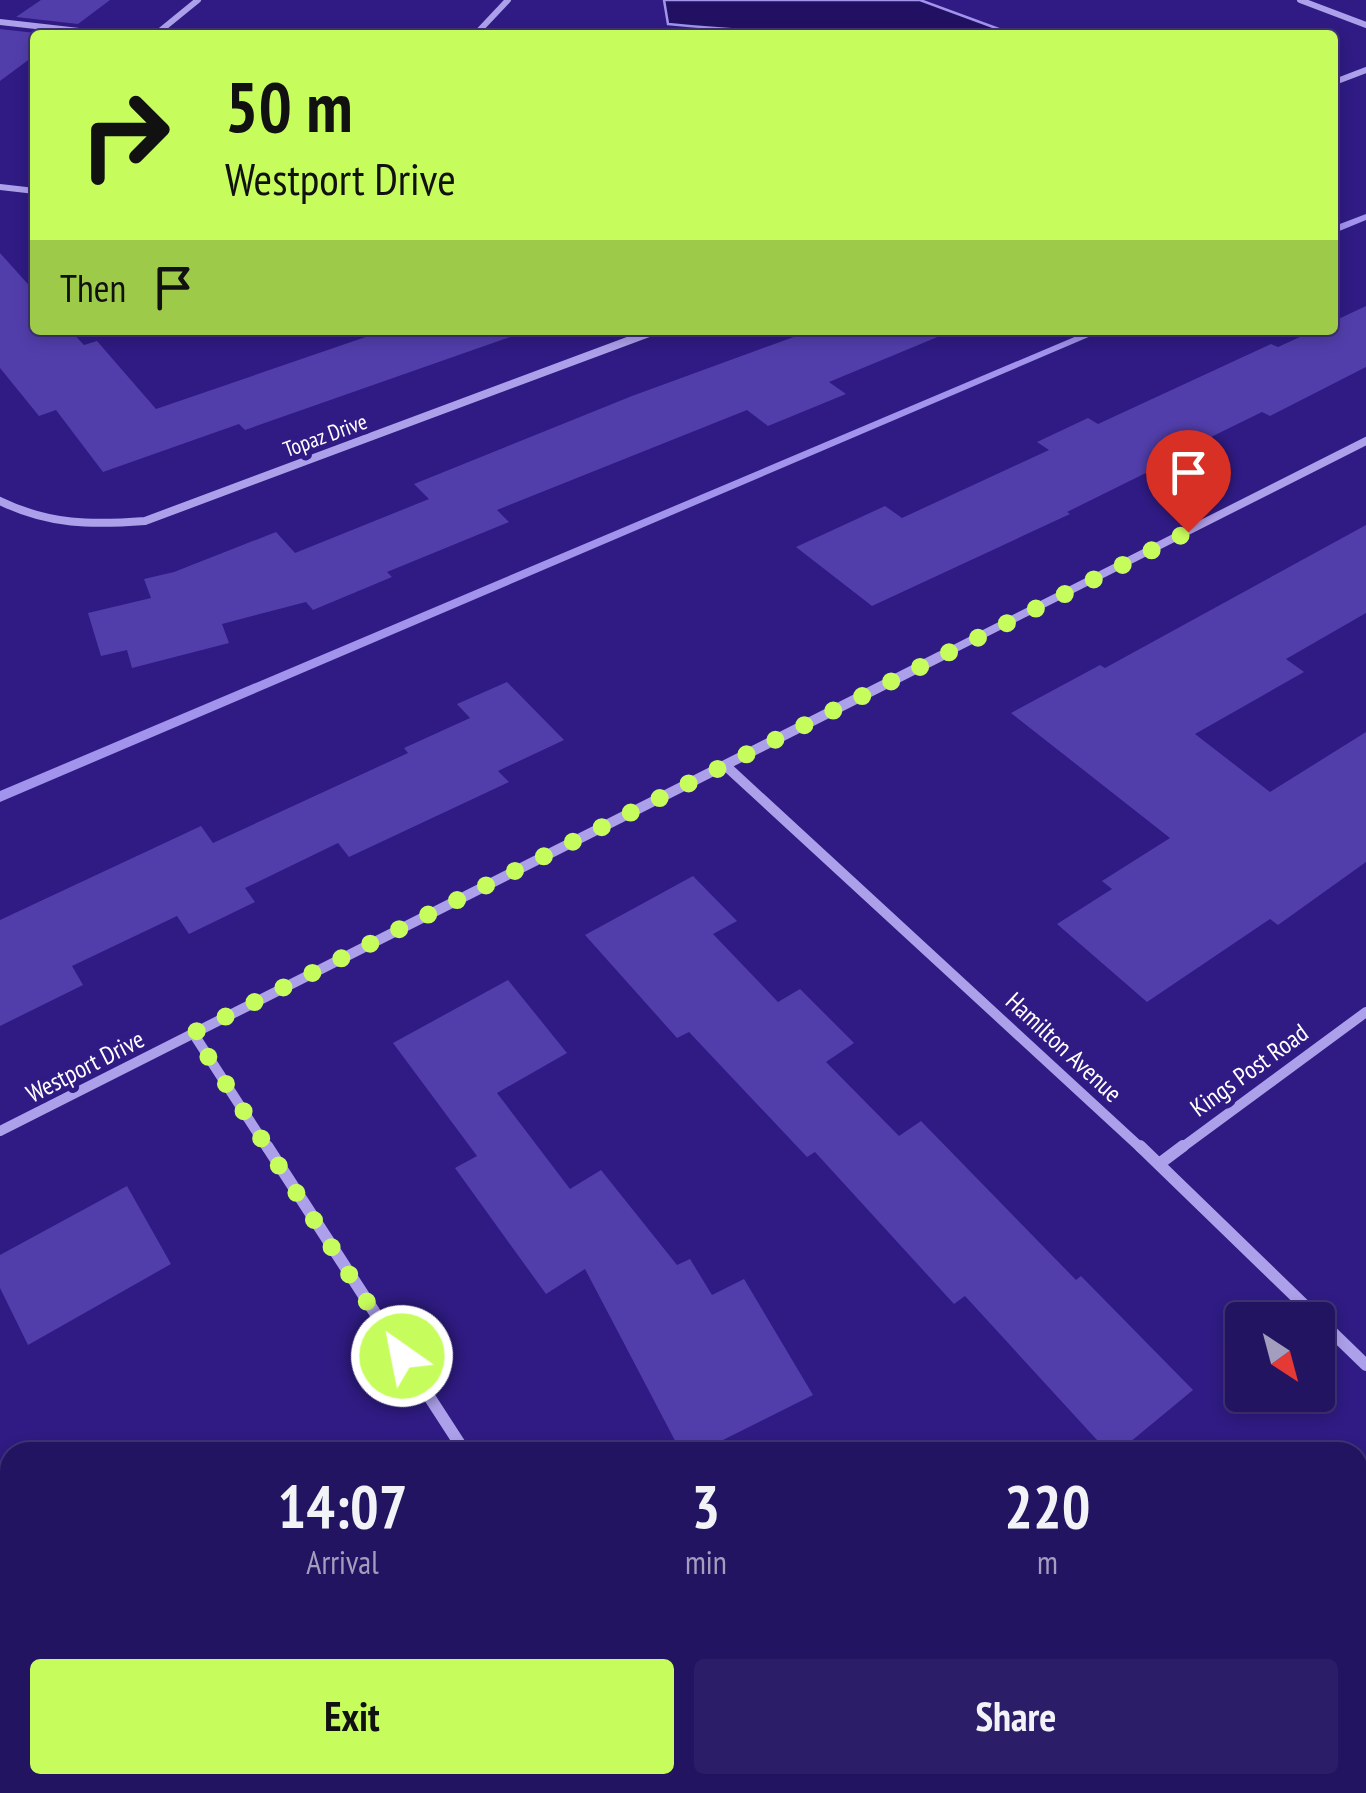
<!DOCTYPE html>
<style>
:root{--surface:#231462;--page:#2b1d68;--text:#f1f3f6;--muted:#a39ebe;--line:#403377;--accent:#c6fd5c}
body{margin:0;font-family:"PT Sans Narrow",sans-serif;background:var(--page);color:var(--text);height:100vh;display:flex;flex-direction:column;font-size:38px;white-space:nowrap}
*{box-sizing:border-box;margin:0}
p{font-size:32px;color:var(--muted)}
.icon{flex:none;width:55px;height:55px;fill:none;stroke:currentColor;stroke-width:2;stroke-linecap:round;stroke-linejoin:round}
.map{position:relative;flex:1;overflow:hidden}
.details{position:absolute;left:0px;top:1442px;width:1368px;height:352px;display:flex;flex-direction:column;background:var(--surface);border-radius:30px 30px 0 0;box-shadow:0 5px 15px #0003,0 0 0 2px var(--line)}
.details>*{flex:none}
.guide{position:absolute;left:30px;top:30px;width:1308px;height:305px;border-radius:10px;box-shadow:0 5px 15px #0003,0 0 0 2px var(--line);background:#c6fd5c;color:#111;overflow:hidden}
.needle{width:65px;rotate:144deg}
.controls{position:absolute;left:1225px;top:1302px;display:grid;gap:20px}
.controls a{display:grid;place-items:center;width:110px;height:110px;border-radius:10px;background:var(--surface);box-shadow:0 5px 15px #0003,0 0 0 2px var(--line);font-size:50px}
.pin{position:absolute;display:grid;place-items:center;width:85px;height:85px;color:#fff;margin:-102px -42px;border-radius:50% 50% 50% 0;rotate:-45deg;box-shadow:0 0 10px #0007}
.pin .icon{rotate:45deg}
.me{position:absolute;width:110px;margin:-55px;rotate:327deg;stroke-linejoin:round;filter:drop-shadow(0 0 8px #0008)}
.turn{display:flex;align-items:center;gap:35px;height:210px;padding:0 30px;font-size:45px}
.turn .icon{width:130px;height:130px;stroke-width:2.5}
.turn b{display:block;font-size:70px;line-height:85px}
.then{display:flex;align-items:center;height:95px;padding:0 30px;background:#0003;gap:20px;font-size:38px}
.eta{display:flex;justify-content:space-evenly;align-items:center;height:170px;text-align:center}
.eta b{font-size:60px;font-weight:700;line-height:70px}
.button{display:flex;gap:20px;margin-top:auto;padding:20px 30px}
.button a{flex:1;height:115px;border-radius:10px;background:var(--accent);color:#111;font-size:40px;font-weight:700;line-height:115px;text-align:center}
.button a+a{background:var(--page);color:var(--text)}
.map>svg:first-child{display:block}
.water{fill:#221162;stroke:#a293ed;stroke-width:2.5}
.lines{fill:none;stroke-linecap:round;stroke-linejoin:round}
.stream{fill:#a293ed;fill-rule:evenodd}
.building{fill:#523eab}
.street-far3{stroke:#ada0eb;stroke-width:6}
.street-far2{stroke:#ada0eb;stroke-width:8}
.street-far1{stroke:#ada0eb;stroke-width:10}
.street{stroke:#ada0eb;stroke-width:12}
.route{stroke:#c6fd5c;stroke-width:18;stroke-dasharray:0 32.4}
.labels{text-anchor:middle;stroke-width:10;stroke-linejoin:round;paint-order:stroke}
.far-street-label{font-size:22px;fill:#fff;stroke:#2f1b83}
.street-label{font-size:25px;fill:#fff;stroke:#2f1b83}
</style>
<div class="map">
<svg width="1366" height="1793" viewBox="0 0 1366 1793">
<rect width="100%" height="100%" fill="#2f1b83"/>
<path class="water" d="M664,0H920L1015,35C899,35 784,36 668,24Z"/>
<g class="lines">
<path class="stream" d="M1366,214V220L1332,234V227Z
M1091,330H1105L0,802V791Z"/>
</g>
<path class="building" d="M41,0H110L78,24L16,17Z
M0,29L53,35H35V55L0,81Z
M0,253L35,292V330H70L84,345L97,341L156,409L386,330H512L513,336L245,430L239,424L103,472L56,410L39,416L0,368Z
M1366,306V367L1270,416L1262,412L1160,462L1164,464L1067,512L1070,514L872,606L796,547L885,506L902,518L1049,450L1037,442L1088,418L1098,424L1271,344L1278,347L1315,330H1332V322Z
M813,330L952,331L829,382L846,394L768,426L747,410L497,510L509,522L387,572L392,577L313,610L306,602L222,624L229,643L132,668L127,650L101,656L88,613L151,598L144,579L174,572L276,532L295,553L429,499L414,484L632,396Z
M1366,525V613L1286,659L1304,672L1195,734L1270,792L1366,732V862L1278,925L1270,919L1147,1002L1057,924L1112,889L1102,881L1170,838L1011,713L1100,665L1105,668Z
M507,682L564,740L498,771L509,782L349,857L338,843L245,888L255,902L189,934L177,916L72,966L83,985L0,1026V920L201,826L213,843L408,753L404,748L470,718L457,704Z
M693,876L737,921L713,934L778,1002L800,989L854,1043L826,1062L899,1136L921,1121L1076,1280L1081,1276L1193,1390L1118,1452H1108L965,1296L954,1304L815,1152L807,1157L689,1032L677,1038L585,935Z
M508,980L567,1053L497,1093L570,1189L601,1170L677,1265L690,1259L712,1295L744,1279L813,1395L699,1452H681L585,1269L546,1294L455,1168L477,1156L393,1043Z
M127,1186L171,1264L28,1345L0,1288V1255Z"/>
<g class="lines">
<path class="street-far3" d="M1300,0L1366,25
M0,22L114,35
M155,35L198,0
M475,35L508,0
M1332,83L1366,70
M0,187L35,191"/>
<path class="street-far2" d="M0,501C49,525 92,525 145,521L657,330
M936,658L1366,441"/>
<path class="street-far1" d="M726,766L1142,1149
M193,1033L268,1149
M0,1131L941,656
M1180,1149L1366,1012"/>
<path class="street" d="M267,1146L465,1452
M1140,1146L1366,1365
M1159,1164L1183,1146
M291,1793L302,1785"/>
</g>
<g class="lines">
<path class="route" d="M402,1356L193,1033L1188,532"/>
</g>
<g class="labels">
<g class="far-street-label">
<text transform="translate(325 435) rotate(-20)" y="8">Topaz Drive</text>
</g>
<g class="street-label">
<text transform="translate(1064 1047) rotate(43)" y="9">Hamilton Avenue</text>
<text transform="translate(85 1066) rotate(-27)" y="9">Westport Drive</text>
<text transform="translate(1249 1070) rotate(-36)" y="9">Kings Post Road</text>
</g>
</g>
</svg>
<div class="controls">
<a><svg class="needle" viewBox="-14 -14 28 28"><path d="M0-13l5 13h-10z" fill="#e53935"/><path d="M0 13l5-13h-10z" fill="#a39ebe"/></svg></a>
</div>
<div class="pin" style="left:1188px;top:532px;background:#d93025"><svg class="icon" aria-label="arrive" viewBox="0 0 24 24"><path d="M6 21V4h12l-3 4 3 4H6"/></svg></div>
<svg class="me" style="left:402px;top:1356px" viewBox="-20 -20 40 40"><circle r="17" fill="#c6fd5c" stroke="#fff" stroke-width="3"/><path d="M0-11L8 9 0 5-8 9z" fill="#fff"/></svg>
<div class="guide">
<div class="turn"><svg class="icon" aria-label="right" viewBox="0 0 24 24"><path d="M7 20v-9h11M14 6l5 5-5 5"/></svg><div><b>50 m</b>Westport Drive</div></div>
<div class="then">Then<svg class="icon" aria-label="arrive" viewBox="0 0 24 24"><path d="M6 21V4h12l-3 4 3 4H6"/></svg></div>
</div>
<section class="details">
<div class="eta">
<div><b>14:07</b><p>Arrival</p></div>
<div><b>3</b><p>min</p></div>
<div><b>220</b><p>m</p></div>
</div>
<div class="button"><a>Exit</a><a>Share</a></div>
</section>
</div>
